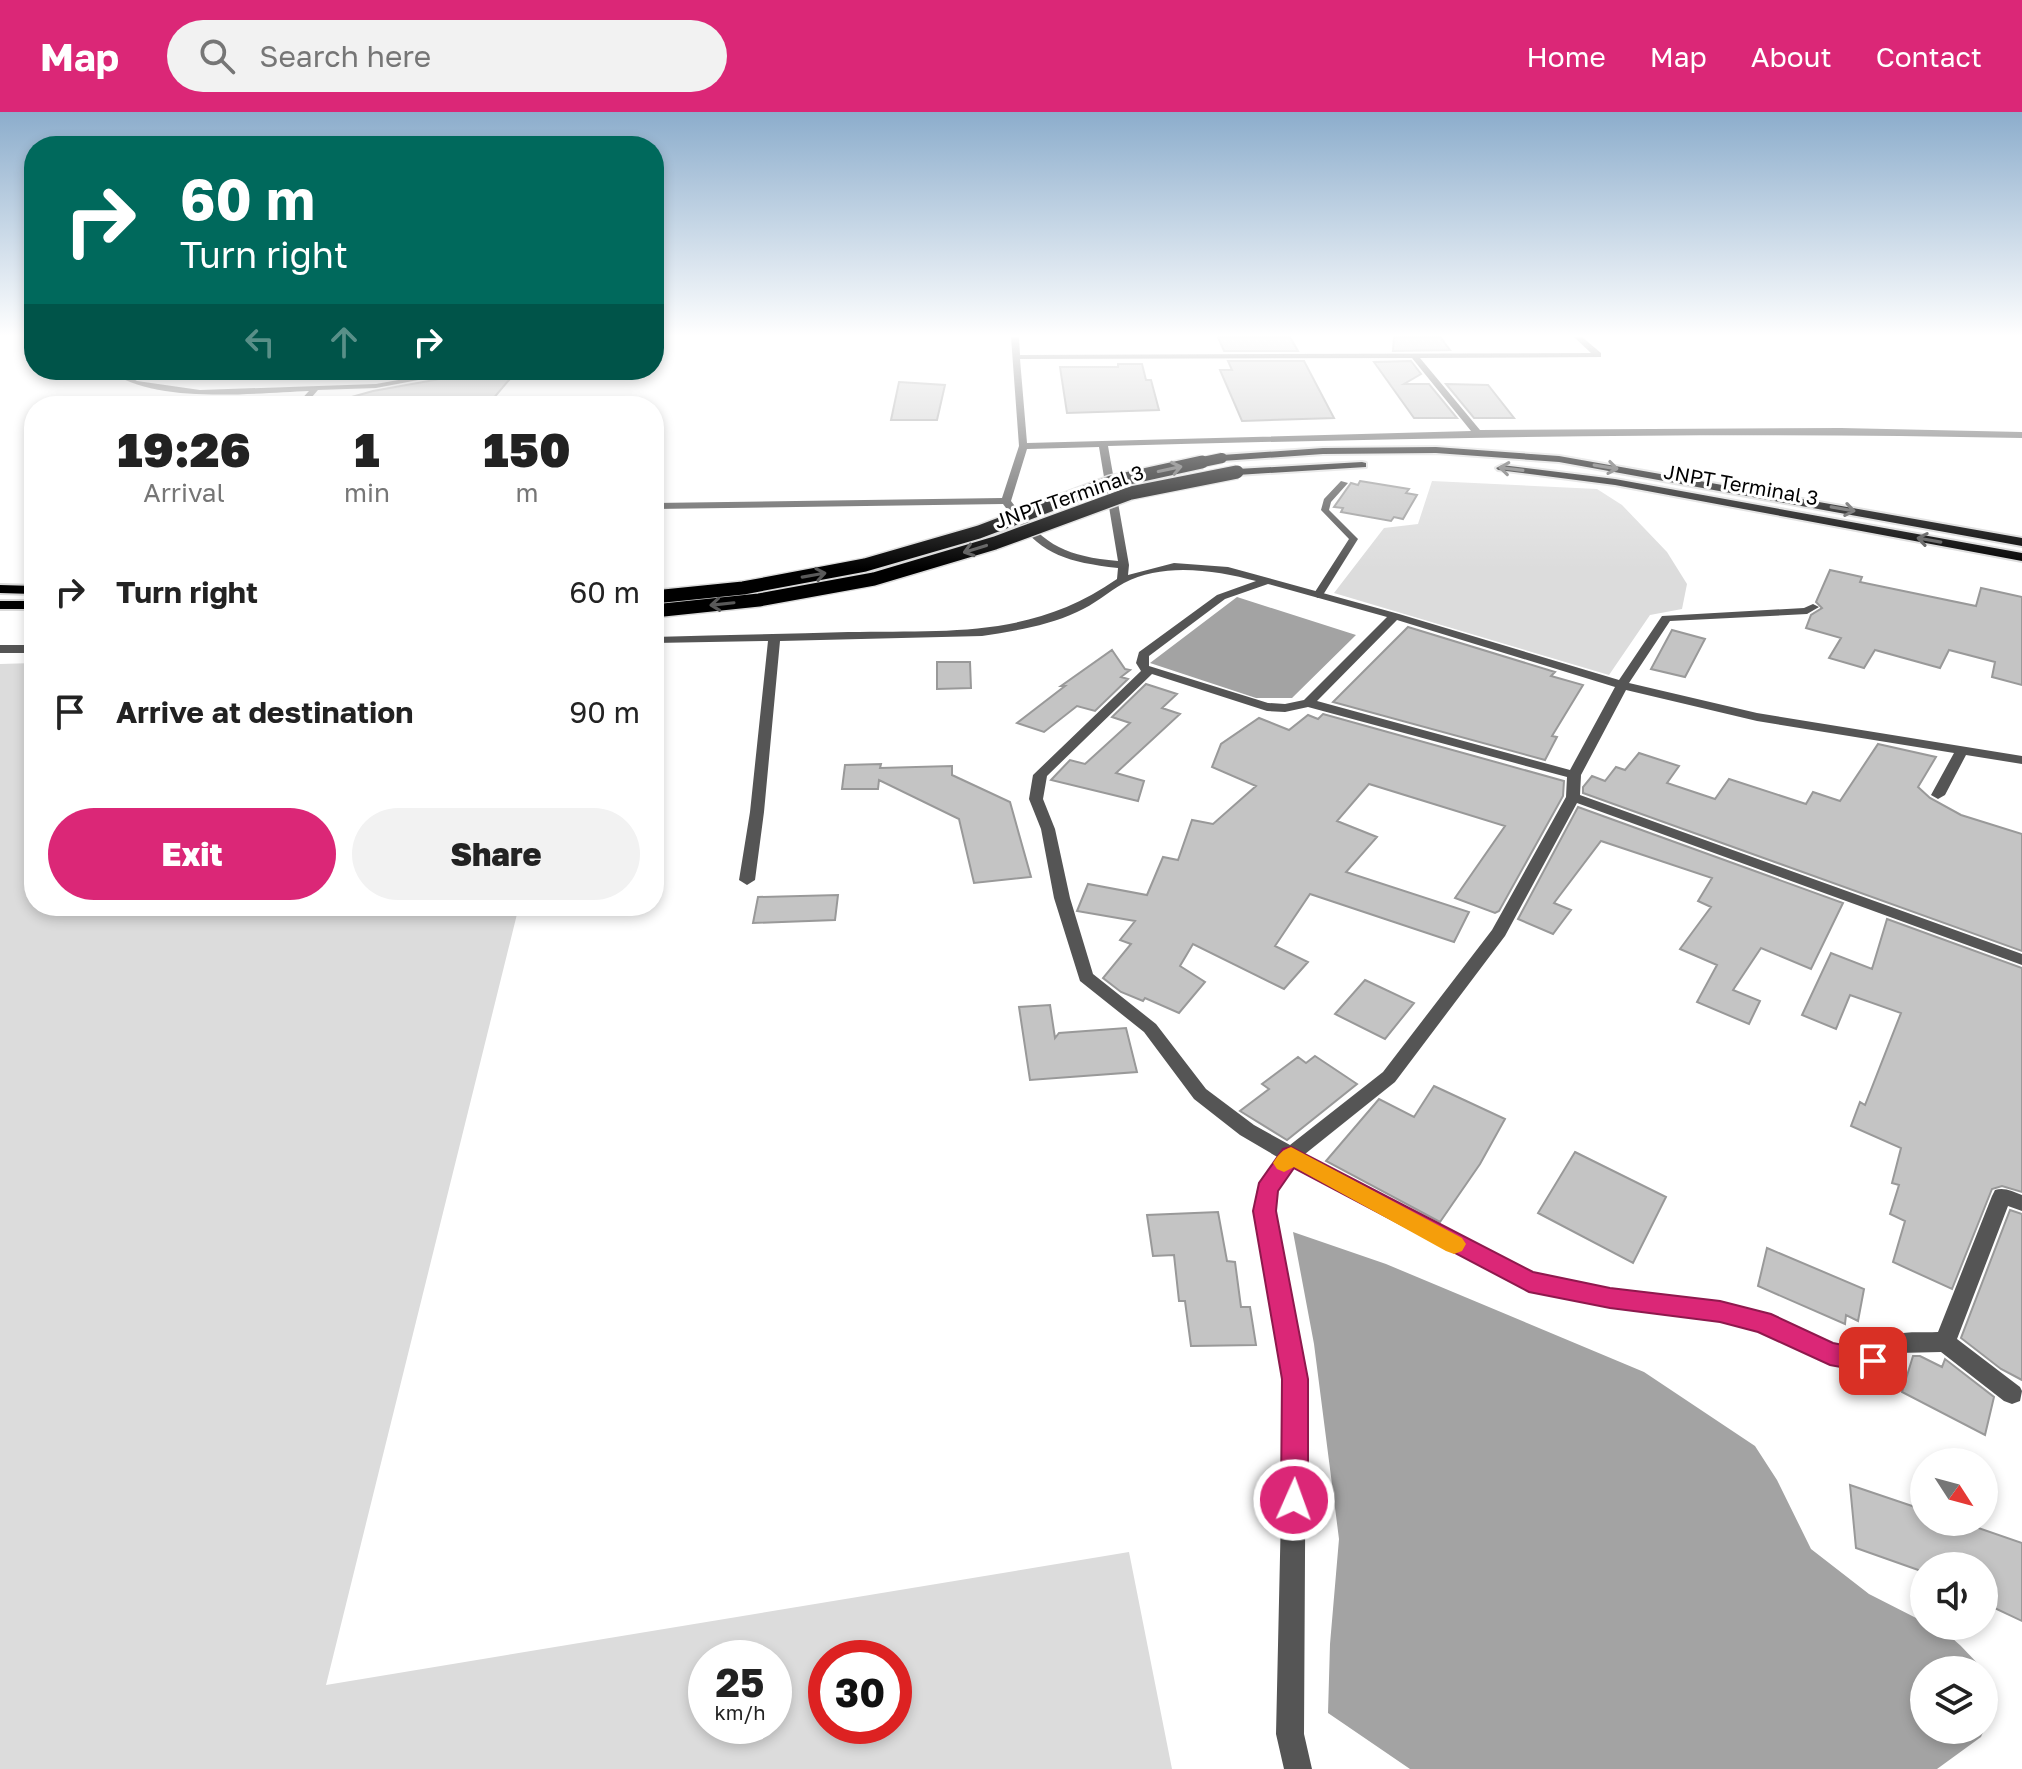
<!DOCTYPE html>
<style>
:root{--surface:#fff;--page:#f2f2f2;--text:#222;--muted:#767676;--accent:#db2777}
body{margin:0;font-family:"Golos Text",sans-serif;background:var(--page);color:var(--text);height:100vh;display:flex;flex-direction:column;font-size:30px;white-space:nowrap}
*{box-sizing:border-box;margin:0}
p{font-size:26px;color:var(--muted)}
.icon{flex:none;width:44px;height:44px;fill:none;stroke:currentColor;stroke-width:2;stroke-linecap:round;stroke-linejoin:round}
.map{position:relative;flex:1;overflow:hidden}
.details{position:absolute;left:24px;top:284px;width:640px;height:520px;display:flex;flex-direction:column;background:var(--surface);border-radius:32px;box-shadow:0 4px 12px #0003}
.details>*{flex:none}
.banner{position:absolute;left:24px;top:24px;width:640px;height:244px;border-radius:32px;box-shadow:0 4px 12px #0003;background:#00695c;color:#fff;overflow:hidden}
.needle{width:52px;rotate:126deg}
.tools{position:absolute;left:1910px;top:1336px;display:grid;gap:16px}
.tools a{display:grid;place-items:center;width:88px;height:88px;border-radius:50%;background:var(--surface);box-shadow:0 4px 12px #0003;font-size:40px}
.speed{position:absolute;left:688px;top:1528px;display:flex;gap:16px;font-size:40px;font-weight:700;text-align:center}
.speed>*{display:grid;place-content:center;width:104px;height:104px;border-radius:50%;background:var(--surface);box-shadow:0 4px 12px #0003;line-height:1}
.speed small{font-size:20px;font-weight:400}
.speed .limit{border:12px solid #d22;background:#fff;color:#111}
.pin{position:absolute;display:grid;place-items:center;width:68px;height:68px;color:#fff;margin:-34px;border-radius:16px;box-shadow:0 4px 12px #0006}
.me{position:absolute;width:88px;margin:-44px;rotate:2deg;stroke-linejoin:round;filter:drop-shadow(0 0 6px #0008)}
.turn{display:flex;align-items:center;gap:28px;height:168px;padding:0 24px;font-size:36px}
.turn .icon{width:104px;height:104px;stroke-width:2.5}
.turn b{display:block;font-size:56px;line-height:68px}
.lanes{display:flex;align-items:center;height:76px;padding:0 24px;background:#0003;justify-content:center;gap:40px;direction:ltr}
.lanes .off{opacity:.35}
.eta{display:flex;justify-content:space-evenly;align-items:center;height:136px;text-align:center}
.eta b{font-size:48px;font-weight:800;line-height:56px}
.action{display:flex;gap:16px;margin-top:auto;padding:16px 24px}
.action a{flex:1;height:92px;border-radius:48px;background:var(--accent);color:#fff;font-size:32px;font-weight:800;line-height:92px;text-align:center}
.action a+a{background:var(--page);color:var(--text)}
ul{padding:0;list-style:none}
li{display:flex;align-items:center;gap:24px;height:120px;padding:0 24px}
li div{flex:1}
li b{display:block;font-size:30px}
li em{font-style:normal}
header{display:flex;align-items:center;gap:48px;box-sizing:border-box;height:112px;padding:0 40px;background:var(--accent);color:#fff}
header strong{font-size:38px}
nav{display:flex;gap:44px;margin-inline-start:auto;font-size:28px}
.search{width:560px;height:72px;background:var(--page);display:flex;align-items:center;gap:20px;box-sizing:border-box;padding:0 28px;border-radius:44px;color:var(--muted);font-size:30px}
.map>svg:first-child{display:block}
.green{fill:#dcdcdc;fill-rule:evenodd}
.water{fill:#a3a3a3}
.building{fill:#c4c4c4;stroke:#999;stroke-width:2}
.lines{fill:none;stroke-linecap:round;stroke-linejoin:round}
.primary-casing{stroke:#dbdbdb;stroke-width:4}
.lane{fill:#555;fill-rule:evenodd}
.street{fill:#555;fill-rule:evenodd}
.primary{fill:#000;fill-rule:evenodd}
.primary-bridge-far1-casing{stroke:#dbdbdb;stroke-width:12;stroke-linecap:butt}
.primary-bridge-casing{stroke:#dbdbdb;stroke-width:16;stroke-linecap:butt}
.primary-bridge-far1{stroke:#000;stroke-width:10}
.primary-bridge{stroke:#000;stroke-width:13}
.oneway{stroke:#595959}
.route{fill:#db2777;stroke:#8e194d;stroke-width:2}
.slow{fill:#f59e0b}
.labels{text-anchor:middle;stroke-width:6;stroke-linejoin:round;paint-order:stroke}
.far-street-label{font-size:20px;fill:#000;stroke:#fff}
</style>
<header>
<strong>Map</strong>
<div class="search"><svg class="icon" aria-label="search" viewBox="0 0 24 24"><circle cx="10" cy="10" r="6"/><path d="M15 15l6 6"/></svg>Search here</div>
<nav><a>Home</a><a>Map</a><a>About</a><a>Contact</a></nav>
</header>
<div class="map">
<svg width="2022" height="1657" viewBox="0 0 2022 1657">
<rect width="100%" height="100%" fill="#fff"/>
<path class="green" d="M1432,369L1597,377L1622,393L1667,440L1687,472L1682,497L1650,503L1609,563L1334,481L1384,416L1418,412Z
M34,551V794H519L326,1573L1129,1440L1172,1657H0V552ZM706,1546H774V1614H706ZM826,1546H894V1614H826Z"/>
<path class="water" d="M1237,485L1356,523L1292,586H1256L1150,551Z
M1293,1120L1386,1152L1644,1260L1755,1334L1777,1368L1811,1437L1869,1482L1924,1510V1514C1948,1514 1968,1543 1984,1558H1924V1618H1984L1981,1625L1937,1657H1410L1328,1601L1330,1532L1339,1427L1314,1232Z"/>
<path class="building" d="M1218,225H1290L1298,239H1224Z
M1394,225H1440L1450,238L1393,239Z
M1228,249H1304L1334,306L1242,309L1220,258H1232Z
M1411,249L1421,262L1404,272H1429L1457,306H1414L1374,250Z
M1118,252H1142L1146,268H1151L1159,298L1067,301L1060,255H1118Z
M514,262L487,294H349L348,286L373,279L462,263Z
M899,270L945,273L937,308H891Z
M1446,272L1488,273L1514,306H1474Z
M1360,369L1409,377L1406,381L1417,383L1403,407L1394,405L1391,409L1341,400L1343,396L1334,395L1351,371L1358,373Z
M1830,458L1862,465L1860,470L1976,494L1981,476L2022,485V573L1992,565L1995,550L1949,538L1940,556L1875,538L1864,556L1829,546L1841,526L1806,516L1811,503L1822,496L1816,490Z
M1408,515L1555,560L1551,564L1583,573L1552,624L1557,625L1545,648L1333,590Z
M1672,518L1705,527L1685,565L1651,557Z
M1112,538L1125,557L1130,558L1121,565L1128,567L1095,599L1077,594L1044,620L1017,611L1065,574H1061Z
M937,550H970L971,576L937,577Z
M1146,572L1177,582L1162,596L1180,602L1116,661L1144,669L1138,689L1051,668L1070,648L1085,652L1130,611L1112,605Z
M1323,602L1564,669L1563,684L1499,799L1495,801L1455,786L1505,714L1369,672L1337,709L1377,725L1346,760L1469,800L1454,830L1310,782L1275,834L1308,850L1284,877L1193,832L1180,854L1205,870L1179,901L1145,886L1143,889L1121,880L1103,866L1131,832L1120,828L1135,809L1077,799L1088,772L1147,783L1163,745L1178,748L1192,708L1213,712L1256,674L1212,655L1221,632L1259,606L1289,618L1308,603L1318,607Z
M1878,632L1936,645L1918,675L1930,686L1961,703L2022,722V839L1583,681V675L1592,664L1605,669L1616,655L1625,658L1639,641L1679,654L1667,671L1715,687L1729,667L1806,692L1813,680L1840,689Z
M881,652L880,656L952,654V663L1010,690L1031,765L974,771L959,707L879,668L878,677H842L845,653Z
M1578,695L1843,791L1811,857L1761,836L1733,878L1760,889L1749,912L1697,890L1717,853L1680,837L1711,795L1698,789L1712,766L1601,729L1554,791L1571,798L1553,822L1518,807Z
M838,783L835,808L753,811L758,785Z
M1887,807L2022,856V1080L2002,1074L1992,1077L1952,1177L1893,1150L1905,1109L1890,1102L1899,1073L1892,1071L1901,1036L1851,1014L1860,990L1865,993L1901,901L1850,883L1836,917L1802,903L1831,841L1872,857Z
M1365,868L1414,891L1385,927L1335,902Z
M1050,893L1055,926L1059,921L1126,916L1137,960L1030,968L1019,895Z
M1315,944L1357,972L1287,1028L1240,999L1269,977L1262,972L1298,945L1306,951Z
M1434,974L1505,1007L1480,1052L1440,1110L1326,1049L1379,987L1414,1005Z
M1575,1040L1666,1085L1633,1151L1538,1101Z
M2010,1098L2022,1102V1268L2001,1257L1961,1226Z
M1218,1100L1227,1149L1235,1150L1241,1195H1250L1256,1233L1191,1234L1185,1189H1179L1174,1143L1153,1144L1147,1103Z
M1767,1136L1864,1177L1858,1209L1846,1203L1845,1212L1758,1174Z
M1913,1244H1920L1942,1255L1945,1247L1994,1285L1985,1323L1902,1280Z
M1850,1373L1924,1398V1410H1961L2022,1431V1509L1984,1491V1454H1924V1460L1856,1436Z"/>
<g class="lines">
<defs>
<path id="primary" d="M1436,335L1559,344L2022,426V434L1559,350L1436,341L1323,342L1222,349L1216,346L1222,343L1323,336Z
M1362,350L1366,351V355L1237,363L1231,360L1237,357Z
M1502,353L1615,367L2022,441V449L1615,373L1498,358L1496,356Z
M0,473L34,474V482L0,481Z
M0,489H34V497H0Z"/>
</defs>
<use href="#primary" class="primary-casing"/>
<path class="lane" d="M1341,369L1348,371L1331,390L1329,398L1358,427L1323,483L1318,486L1313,483L1349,427L1321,398L1324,387Z"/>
<path class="street" d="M1011,225H1019L1020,243L1591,241L1574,225H1582L1601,241V245L1420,246L1480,318L1841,316L2022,320V326C1717,319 1413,326 1108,334L1129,453L1128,463L1174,451L1228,455L1399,502L1619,568L1662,504L1804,496L1813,492L1819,495L1807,502L1670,509L1629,571L1757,601L2022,644V652L1966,643L1945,683L1938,687L1931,683L1954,641L1757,609L1626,578L1581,663L1580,683L2022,842V853L1577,691L1505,824L1395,970L1305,1042L1533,1162L1610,1177L1720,1190L1770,1203L1832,1232L1869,1238C1895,1216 1906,1221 1938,1220L1992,1084L1995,1078C2005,1075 2013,1080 2022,1083V1099L2008,1094L1957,1227L2020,1275L2022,1279L2020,1289L2012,1292L2004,1289L1941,1240L1898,1241L1881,1256L1873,1259L1830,1252L1758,1218L1720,1208L1610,1195L1529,1179L1294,1054L1277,1080L1274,1099L1306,1267L1304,1622L1312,1657H1284L1276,1622L1284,1267L1254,1099L1257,1078L1279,1046L1240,1023L1194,987L1144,920L1080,869L1054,786L1041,717L1029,687L1033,663L1141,559L1136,551L1139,540L1217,483L1256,469C1216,458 1163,450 1124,471C1108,480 1094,493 1077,500C1047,514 1014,519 982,524L780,529L764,700L755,768L747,773L739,768L750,700L768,529L654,531V525C719,523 784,522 848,520C948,518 1031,527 1117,467L1118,456C1059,449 1039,441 1003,392L654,397V391L1002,386L1019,334ZM1412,246L1471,319L1027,331L1020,247ZM1099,335L1118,449C1064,444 1043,433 1011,389L1027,337ZM1268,472L1387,505L1304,588L1285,592L1268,591L1149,554V544L1225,487ZM1397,508L1615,575L1570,658L1317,589ZM1152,562L1267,599L1285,600L1308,595L1567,665L1566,685L1492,818L1383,960L1290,1033L1254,1013L1206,977L1156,912L1093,862L1070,786L1055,717L1043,687L1047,664Z
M109,258H118L137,269L200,278L376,272L454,258H471L376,276L318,278L304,294H295L309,279C254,281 153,293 109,258Z
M0,533H34V541H0Z"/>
<use href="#primary" class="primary"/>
<defs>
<path id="primary-bridge-far1" d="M1193,352L1222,346"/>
<path id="primary-bridge" d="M654,485L743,476L865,453L979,420L1111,370L1202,350
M654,499L759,488L874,467L995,431L1131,381L1237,360"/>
</defs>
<use href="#primary-bridge-far1" class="primary-bridge-far1-casing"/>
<use href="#primary-bridge" class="primary-bridge-casing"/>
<use href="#primary-bridge-far1" class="primary-bridge-far1"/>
<use href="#primary-bridge" class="primary-bridge"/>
</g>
<defs><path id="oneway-shaft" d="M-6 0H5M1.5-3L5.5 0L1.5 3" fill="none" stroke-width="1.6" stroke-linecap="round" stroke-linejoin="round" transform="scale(2)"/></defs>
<g class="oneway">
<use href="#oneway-shaft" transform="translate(1606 355) rotate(9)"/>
<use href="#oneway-shaft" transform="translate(1170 357) rotate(-12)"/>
<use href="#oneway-shaft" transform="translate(1511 357) rotate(-173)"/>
<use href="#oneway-shaft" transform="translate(1843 397) rotate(10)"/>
<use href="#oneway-shaft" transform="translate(1929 428) rotate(-170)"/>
<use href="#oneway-shaft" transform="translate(975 437) rotate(163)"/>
<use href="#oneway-shaft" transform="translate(814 463) rotate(-10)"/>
<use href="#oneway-shaft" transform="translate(722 492) rotate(174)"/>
</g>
<linearGradient id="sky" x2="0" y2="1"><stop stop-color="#8cadcc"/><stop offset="0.49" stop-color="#fff"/><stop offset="1" stop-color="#fff" stop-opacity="0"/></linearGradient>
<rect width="2022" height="457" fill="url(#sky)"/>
<path class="route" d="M1291,1035L1533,1160L1610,1176L1720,1189L1771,1202L1833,1231L1882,1241L1886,1249L1882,1257L1873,1261L1830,1253L1758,1220L1720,1210L1610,1196L1529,1180L1294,1056L1278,1079L1276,1099L1308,1267V1388L1304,1398L1294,1402L1285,1398L1281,1388L1282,1267L1253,1099L1259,1071L1283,1037Z"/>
<path class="slow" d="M1291,1035L1462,1126L1466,1132L1462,1139L1454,1142L1446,1139L1294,1055L1284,1060L1277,1057L1273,1051C1278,1043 1282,1038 1291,1035Z"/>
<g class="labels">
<g class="far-street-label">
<text transform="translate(1741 373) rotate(10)" y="7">JNPT Terminal 3</text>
<text transform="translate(1069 385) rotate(-19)" y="7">JNPT Terminal 3</text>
</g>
</g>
</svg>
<div class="tools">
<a><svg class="needle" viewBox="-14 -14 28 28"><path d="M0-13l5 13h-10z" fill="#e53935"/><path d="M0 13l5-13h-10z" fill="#767676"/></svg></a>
<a><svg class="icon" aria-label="sound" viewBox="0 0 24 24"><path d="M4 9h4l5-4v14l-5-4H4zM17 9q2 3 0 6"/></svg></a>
<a><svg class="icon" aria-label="layers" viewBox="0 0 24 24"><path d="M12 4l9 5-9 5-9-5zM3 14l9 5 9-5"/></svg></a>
</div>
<div class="speed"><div>25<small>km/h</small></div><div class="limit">30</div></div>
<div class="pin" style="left:1873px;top:1249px;background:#d93025"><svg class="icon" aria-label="arrive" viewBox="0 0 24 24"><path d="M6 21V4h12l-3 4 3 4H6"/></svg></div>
<svg class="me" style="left:1294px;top:1388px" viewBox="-20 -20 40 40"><circle r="17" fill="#db2777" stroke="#fff" stroke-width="3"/><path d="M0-11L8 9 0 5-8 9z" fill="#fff"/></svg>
<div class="banner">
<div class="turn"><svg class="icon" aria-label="right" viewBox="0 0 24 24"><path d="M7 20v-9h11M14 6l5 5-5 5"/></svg><div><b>60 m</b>Turn right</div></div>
<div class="lanes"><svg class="icon off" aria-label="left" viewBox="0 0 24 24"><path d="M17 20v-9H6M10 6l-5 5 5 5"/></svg><svg class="icon off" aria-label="ahead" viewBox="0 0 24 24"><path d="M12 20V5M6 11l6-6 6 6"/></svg><svg class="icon" aria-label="right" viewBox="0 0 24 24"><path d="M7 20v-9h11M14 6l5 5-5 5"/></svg></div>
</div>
<section class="details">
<div class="eta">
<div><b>19:26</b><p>Arrival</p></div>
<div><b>1</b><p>min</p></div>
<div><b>150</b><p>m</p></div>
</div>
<ul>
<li><svg class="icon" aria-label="right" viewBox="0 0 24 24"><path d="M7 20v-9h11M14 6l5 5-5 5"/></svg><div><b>Turn right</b></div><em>60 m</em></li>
<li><svg class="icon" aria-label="arrive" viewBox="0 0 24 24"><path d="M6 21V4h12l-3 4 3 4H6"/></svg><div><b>Arrive at destination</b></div><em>90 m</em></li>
</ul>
<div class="action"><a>Exit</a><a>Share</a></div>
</section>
</div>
